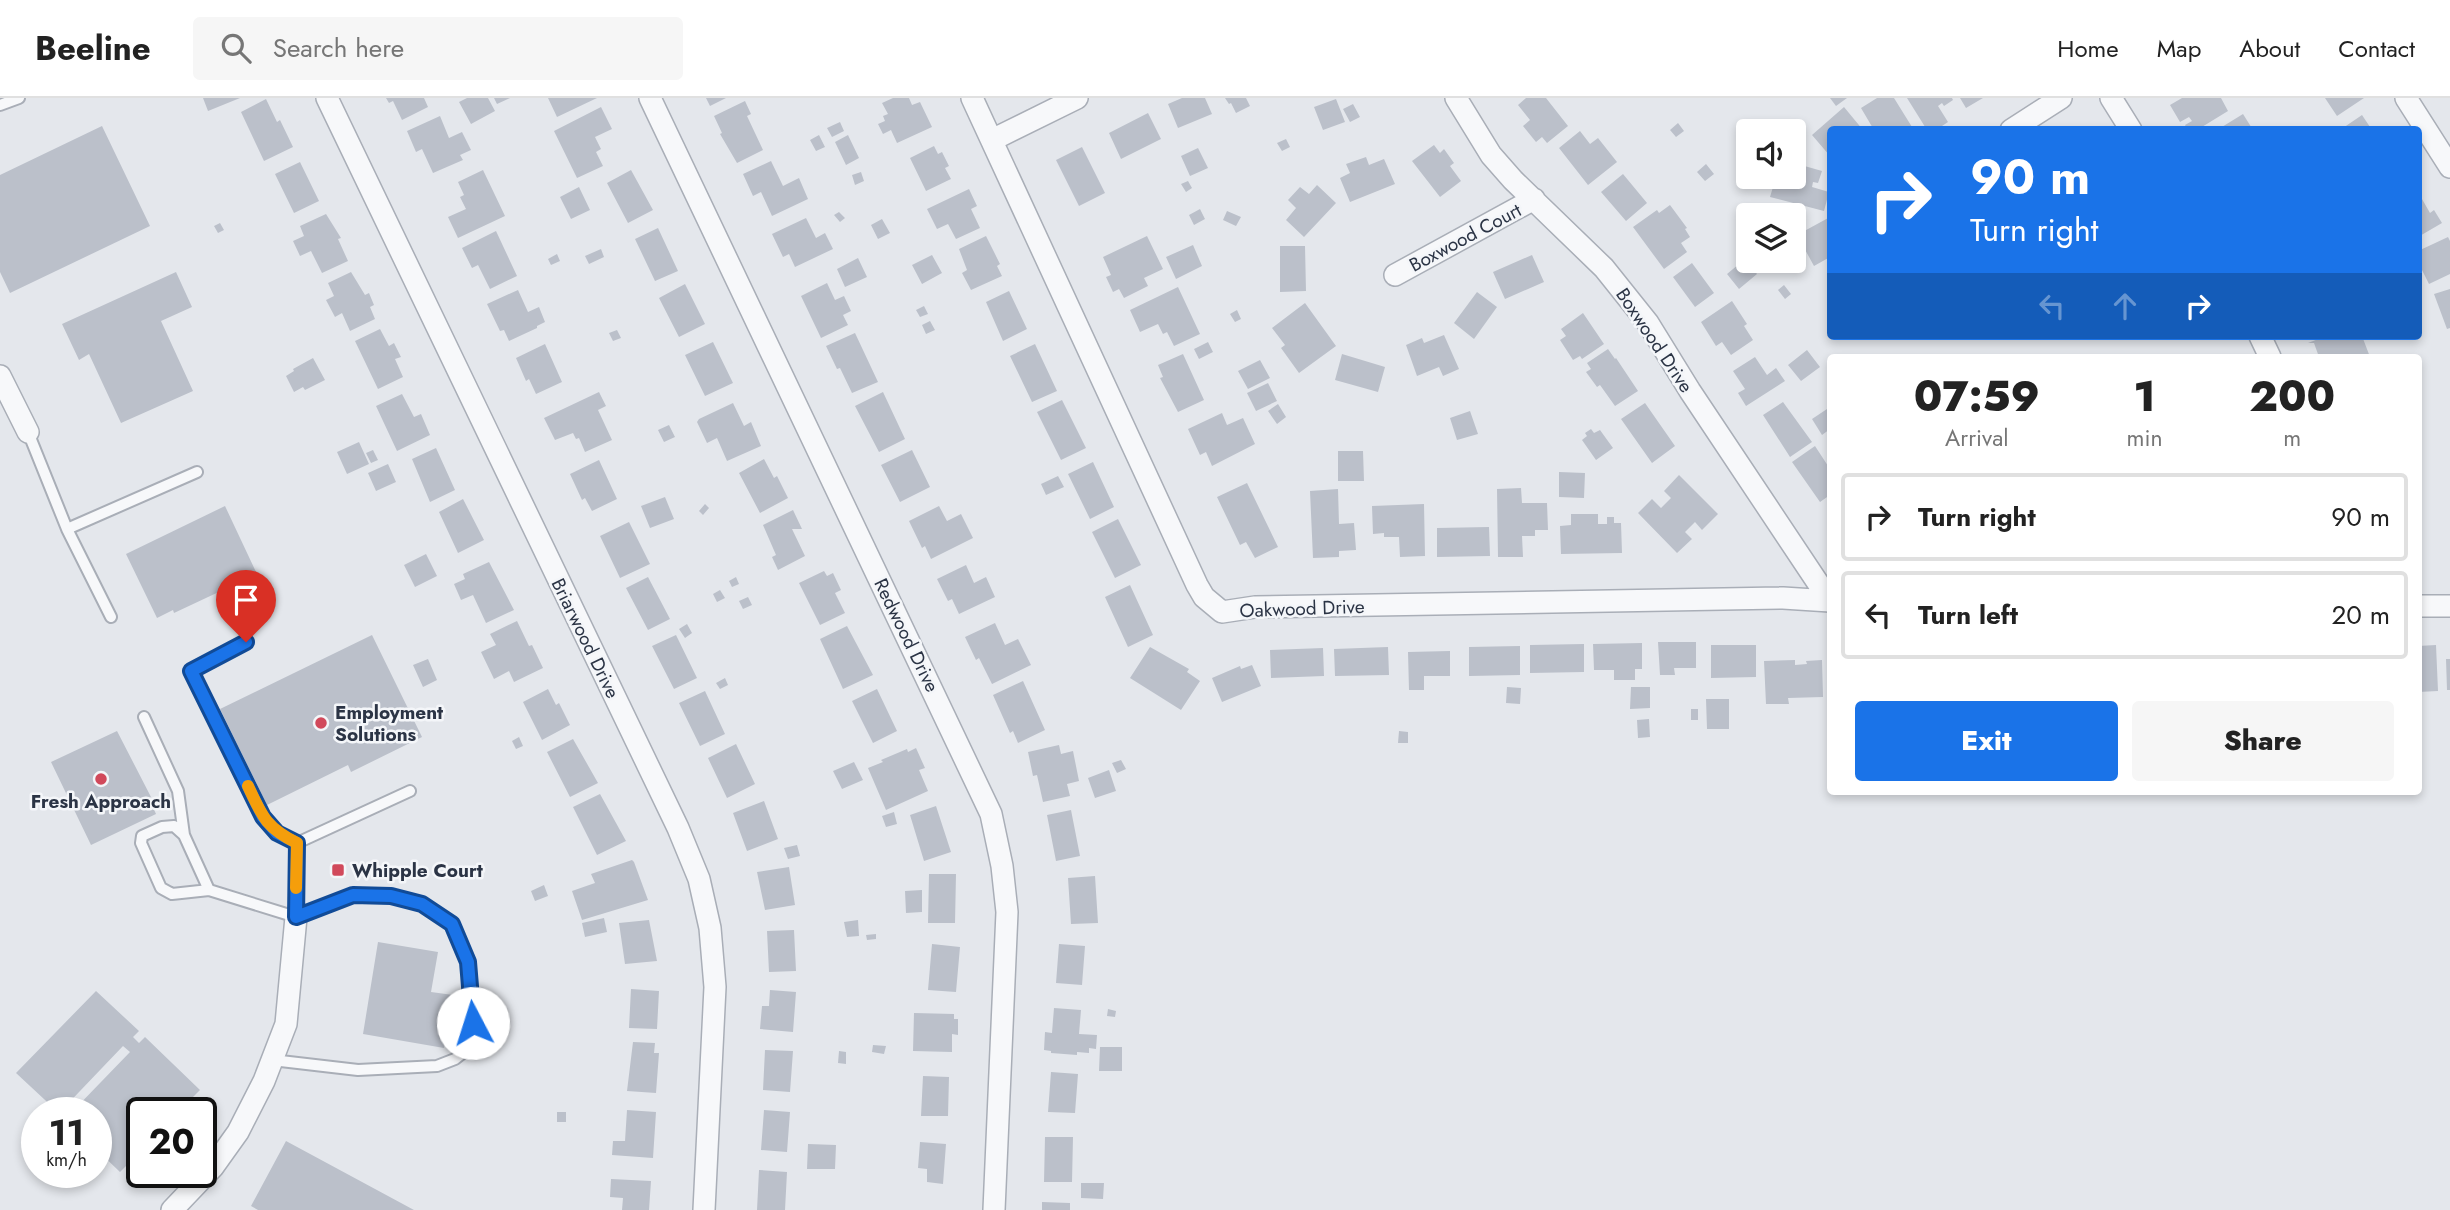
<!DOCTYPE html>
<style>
:root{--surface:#fff;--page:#f6f6f6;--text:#222;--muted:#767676;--line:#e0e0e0;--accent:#1a73e8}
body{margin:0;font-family:Jost,sans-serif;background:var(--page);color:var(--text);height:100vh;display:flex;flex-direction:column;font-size:26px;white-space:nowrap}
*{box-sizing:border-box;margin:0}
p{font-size:23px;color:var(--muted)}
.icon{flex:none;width:38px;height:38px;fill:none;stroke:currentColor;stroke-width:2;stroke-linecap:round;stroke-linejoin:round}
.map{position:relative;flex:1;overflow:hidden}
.drawer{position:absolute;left:1827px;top:256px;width:595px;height:441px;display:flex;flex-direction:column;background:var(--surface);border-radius:7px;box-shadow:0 4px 10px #0003}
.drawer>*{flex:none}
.top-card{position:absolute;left:1827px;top:28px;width:595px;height:214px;border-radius:7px;box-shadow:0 4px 10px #0003;background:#1a73e8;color:#fff;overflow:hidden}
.controls{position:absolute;left:1736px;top:21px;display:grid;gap:14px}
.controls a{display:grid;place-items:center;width:70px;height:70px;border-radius:7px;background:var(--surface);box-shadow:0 4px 10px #0003;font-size:35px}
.speed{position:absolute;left:21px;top:999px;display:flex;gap:14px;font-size:35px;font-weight:700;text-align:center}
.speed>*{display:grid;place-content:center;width:91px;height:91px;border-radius:50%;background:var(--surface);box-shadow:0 4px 10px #0003;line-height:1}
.speed small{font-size:18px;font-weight:400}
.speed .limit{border:4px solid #111;border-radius:10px;background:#fff;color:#111}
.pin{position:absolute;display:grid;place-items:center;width:60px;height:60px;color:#fff;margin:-72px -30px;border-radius:50% 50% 50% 0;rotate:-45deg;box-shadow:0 0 7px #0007}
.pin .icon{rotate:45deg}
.me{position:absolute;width:77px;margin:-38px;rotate:355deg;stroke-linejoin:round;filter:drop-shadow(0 0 5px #0008)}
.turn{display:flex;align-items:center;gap:24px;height:147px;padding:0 28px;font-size:32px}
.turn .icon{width:91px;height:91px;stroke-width:2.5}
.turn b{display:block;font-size:49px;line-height:60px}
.lanes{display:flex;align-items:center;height:66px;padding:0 28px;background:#0003;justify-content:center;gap:35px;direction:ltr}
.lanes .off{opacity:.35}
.eta{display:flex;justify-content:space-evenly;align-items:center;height:119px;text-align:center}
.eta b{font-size:42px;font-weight:800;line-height:49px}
.cta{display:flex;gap:14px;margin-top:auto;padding:14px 28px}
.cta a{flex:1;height:80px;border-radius:7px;background:var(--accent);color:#fff;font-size:28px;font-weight:800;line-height:80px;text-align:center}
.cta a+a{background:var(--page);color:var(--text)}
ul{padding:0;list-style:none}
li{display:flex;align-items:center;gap:21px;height:88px;margin:0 14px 10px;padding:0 14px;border:4px solid var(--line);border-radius:7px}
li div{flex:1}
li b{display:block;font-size:26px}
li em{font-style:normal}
header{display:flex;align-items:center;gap:42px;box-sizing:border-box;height:98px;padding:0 35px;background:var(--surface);border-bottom:2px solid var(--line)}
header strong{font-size:33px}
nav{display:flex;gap:38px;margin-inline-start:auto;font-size:24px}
.search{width:490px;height:63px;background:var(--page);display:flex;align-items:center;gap:18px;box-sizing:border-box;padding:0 24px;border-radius:7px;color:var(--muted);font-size:26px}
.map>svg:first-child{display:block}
.building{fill:#bbc0ca}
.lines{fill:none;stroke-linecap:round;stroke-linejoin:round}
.lane-casing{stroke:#a9aeb7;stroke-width:14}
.street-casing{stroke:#a9aeb7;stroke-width:24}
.lane{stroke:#f7f8fa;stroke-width:10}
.street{stroke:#f7f8fa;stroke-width:21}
.route-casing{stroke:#114b97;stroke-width:18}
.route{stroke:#1a73e8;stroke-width:12}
.slow{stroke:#f59e0b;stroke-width:12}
.poi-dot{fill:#d1495b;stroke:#f4f6f9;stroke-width:2.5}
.labels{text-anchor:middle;stroke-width:5;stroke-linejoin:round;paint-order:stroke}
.street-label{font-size:19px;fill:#2b3445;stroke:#f4f6f9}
.poi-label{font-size:19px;font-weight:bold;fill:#2b3445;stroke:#f4f6f9;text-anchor:start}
</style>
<header>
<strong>Beeline</strong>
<div class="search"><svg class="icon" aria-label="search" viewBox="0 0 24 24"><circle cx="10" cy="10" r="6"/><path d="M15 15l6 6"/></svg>Search here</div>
<nav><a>Home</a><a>Map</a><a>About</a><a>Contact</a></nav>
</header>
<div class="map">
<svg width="2450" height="1112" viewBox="0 0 2450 1112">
<rect width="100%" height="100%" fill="#e4e7ec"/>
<path class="building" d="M203,0H240L208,13Z
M386,0H424L428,9L402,22L393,3L389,5Z
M467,0H488L495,13L471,26L459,4Z
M494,0H510L497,6Z
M548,0H597L557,19Z
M706,0H726L710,8Z
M893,0H909L912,7L920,4L932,29L897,45L891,32L883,36L878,26L885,23L883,18L888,16L882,5Z
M1182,0H1205L1212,16L1178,30L1168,6Z
M1225,0H1246L1250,8L1236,15L1231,5L1229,6Z
M1526,0H1546L1568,28L1547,45L1542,39L1536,44L1523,28L1530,22L1518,7Z
M1830,0H1847L1836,8Z
M1877,0H1894L1912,29L1908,32H1874L1861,10Z
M1907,0H1952L1953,2L1944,8L1942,5L1938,8L1948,24L1936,32H1927Z
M1960,0H1983L1966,10Z
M2182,0H2221L2228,13L2197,32H2188L2185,27L2192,23L2189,19L2180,24L2170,7Z
M2325,0H2364L2337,18Z
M266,1L277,24L280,22L293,49L264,63L241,14Z
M1336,1L1345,24L1323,32L1314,9Z
M745,3L751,16L747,18L763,52L737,65L720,36L722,35L714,18Z
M1353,6L1360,19L1350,24L1343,11Z
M601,9L612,31L595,39L601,51L596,54L603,68L577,80L554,33Z
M1844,9L1863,32H1830V58L1812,37Z
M1148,15L1161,41L1121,61L1109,35Z
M2243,16L2253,32H2217Z
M2362,17L2372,32H2340Z
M440,18L449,40L462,34L471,52L460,57L463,62L433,75L422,51L416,54L407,33Z
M840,24L844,33L832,39L827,30Z
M1678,25L1684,33L1676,39L1670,32Z
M102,28L150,128L10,195L0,174V77Z
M1580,33L1590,46L1598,40L1617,64L1588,87L1559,50Z
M819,37L825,49L816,53L810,42Z
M848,37L859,60L846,67L835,44Z
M1286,41L1290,49L1282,53L1277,45Z
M1434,47L1440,55L1444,51L1454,65L1450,68L1461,83L1440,99L1412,63Z
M934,48L938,56L942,54L949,68L945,70L951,81L926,93L910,60Z
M1082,49L1105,95L1079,108L1056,62Z
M1198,50L1208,70L1190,78L1181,58Z
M1366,59L1369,67L1384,61L1395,86L1350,104L1340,80L1350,75L1346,66Z
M771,63L783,88L799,80L808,101L772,118L761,94L753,98L743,76Z
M300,64L319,103L294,115L275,76Z
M1794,65L1822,73L1818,85L1813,84L1812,89L1829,94L1824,113L1770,99L1776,79H1794Z
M1706,66L1714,76L1705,83L1697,74Z
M483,72L505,118L458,140L448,119L466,111L460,99L464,97L458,84Z
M631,72L653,112L628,125L607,85Z
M861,74L864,83L855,87L852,77Z
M1623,76L1647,105L1626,123L1601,94Z
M1188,83L1192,90L1186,94L1181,86Z
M1317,87L1336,105L1304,139L1286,122L1296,110L1288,102L1300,89L1309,96Z
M579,89L590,112L571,121L560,99Z
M969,91L977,108L971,111L980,130L956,141L948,126L937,131L927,111Z
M2418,94L2430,115L2434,112L2442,125L2418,139Z
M1670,107L1687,130L1685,131L1690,139L1681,145L1687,154L1664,171L1633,129L1657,112L1659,115Z
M1200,111L1205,121L1194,127L1189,117Z
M1227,113L1241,119L1236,128L1223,122Z
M839,114L845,120L840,124L834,117Z
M326,116L341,140L338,141L348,163L322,175L311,153L300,158L293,143L304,138L300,128Z
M1830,119V159L1814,168L1797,137Z
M806,120L816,140L825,135L833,151L795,169L789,156L783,159L772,136Z
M882,121L890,135L878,141L871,127Z
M220,125L224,132L218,135L214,128Z
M658,130L678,173L655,183L635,141Z
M496,133L517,178L490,191L478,167L472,170L462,150Z
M986,138L1000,166L997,168L1002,178L971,192L962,175L967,172L959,151Z
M1147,138L1163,171L1144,180L1148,188L1124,200L1119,191L1113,194L1106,179L1111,177L1103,159Z
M2448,139L2450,143V176L2429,186L2418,164V153Z
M1193,147L1202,168L1176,181L1166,159Z
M1280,148H1305L1306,193L1280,194Z
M601,151L604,159L589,166L585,158Z
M557,156L560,163L551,167L548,161Z
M932,157L942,175L922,186L912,167Z
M1532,157L1544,184L1505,201L1493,174Z
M858,160L867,179L845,189L837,171Z
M1745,161L1757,176L1739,191L1727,176Z
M1692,165L1714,195L1695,209L1673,179Z
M176,174L192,209L161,223L193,293L121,325L89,256L79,262L62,226Z
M351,174L365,197L369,195L374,207L370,209L375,221L350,233L342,215L335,219L326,202L334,198L328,185Z
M827,185L835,202L844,198L851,213L843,217L848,227L821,240L801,198Z
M685,186L705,226L679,239L659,200Z
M1784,187L1791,196L1785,201L1778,192Z
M1178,189L1200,236L1174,248L1167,234L1163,236L1158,226L1140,234L1130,212Z
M2450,191V230L2447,231L2434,196Z
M518,192L528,214L539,209L545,224L537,228V230L509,243L504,232L500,233L487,206Z
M1009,193L1027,231L1003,243L986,204Z
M1477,194L1497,209L1474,241L1454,225Z
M1732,203L1747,226L1744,228L1753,242L1731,257L1722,244L1716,248L1701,224Z
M1305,205L1336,248L1299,275L1281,250L1285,247L1272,230Z
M924,208L928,216L920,219L916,212Z
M1237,212L1241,221L1235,224L1230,216Z
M1583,215L1604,246L1582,261L1580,258L1573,262L1560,242L1566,238L1561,231Z
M930,223L935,232L926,236L922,227Z
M380,231L389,248L394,245L401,259L395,261L403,279L378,291L355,243Z
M617,232L621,240L613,243L609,235Z
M855,235L878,284L852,295L840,270L837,271L826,248Z
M1444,237L1459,271L1443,278L1439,269L1417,278L1406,247L1422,240L1424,245Z
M2326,238H2362L2370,259H2319L2314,245H2308Z
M713,244L733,285L705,298L685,257Z
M1208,244L1213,254L1199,261L1194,251Z
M545,246L562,284L536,296L529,281L526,283L516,260Z
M1035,246L1057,293L1032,304L1010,258Z
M1608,251L1615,261L1616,260L1638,293L1615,308L1600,287L1597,289L1586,274L1591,271L1587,265Z
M1807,252L1820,269L1801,283L1788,267Z
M1183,256L1204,302L1178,314L1160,280L1163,279L1158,267Z
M1342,256L1385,269L1378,294L1335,282Z
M1755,259L1767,277L1776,270L1785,283L1746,308L1738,295L1745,291L1733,273Z
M313,260L325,282L305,292L303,289L294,294L286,278L294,273L293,271Z
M1260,262L1270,280L1248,291L1238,273Z
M1268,285L1277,303L1256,313L1247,295Z
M599,294L606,308L598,312L612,342L585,354L579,340L576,341L573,335L555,342L544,320Z
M883,294L905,341L879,354L855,308Z
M402,296L414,319L421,316L430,337L397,353L376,308Z
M1062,302L1086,350L1061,362L1037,314Z
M1783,304L1812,344L1790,359L1763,317Z
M733,305L744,328L751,324L761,348L727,363L717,340L707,345L697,324L699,321Z
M1645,305L1675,348L1652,365L1621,321Z
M1278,306L1286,319L1277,326L1268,313Z
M1830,309V331L1822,337L1812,321Z
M1470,313L1478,336L1457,342L1450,320Z
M1222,315L1227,327L1243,320L1255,346L1212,368L1206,354L1200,357L1188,331Z
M669,327L675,339L664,344L658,332Z
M1591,331L1594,335L1600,332L1613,350L1596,362L1582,342L1587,338L1585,335Z
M359,344L369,366L347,376L337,354Z
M1815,348L1830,371V397L1820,404L1792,364Z
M436,350L455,392L430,404L412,361Z
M373,352L378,362L371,365L366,355Z
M912,352L930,389L900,404L881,367Z
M1338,353H1363L1364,383H1338Z
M764,361L774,380L777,378L788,400L760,415L739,375Z
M599,362L617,401L592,413L585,400L582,402L570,376Z
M1093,364L1114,409L1090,421L1068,376Z
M388,366L396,384L376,393L368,375Z
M1559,374L1585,375L1584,400L1559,399Z
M1679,377L1718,416L1702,432L1695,424L1685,434L1692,441L1677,455L1638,415L1652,401L1661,410L1671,400L1664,393Z
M1058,378L1064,389L1046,397L1041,386Z
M1247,385L1278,449L1255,460L1246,444L1240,447L1217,399Z
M1521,390L1522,405H1547L1548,432H1535V438H1522L1523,459H1498L1497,391Z
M1338,391L1339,426L1354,425L1356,452L1339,453V459L1313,460L1310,393Z
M665,399L674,421L650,430L641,408Z
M463,401L484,442L458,455L439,414Z
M705,406L709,410L703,417L699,413Z
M1424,406L1425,458L1400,459L1399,439H1384V435L1373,436L1372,408Z
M225,408L257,476L174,515L173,512L157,520L126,456Z
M939,408L947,423L961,416L973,440L931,461L925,448L922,450L909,423Z
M793,412L802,431H792L805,458L778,472L772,459L776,457L763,427Z
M1571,416H1598V426H1607V419H1614V425H1621L1622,455L1561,456L1560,428L1571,427Z
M1118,421L1141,467L1115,480L1092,434Z
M629,424L650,466L620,480L600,438Z
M1489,429L1490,458L1437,459V430Z
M426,456L437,478L415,489L404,467Z
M489,464L514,512L486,525L473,497L461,502L454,486L465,481L463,476Z
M966,467L974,485L986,479L995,499L959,516L952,501L948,503L937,481Z
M824,473L827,478L833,475L841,492L835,495L845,515L820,527L799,485Z
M648,479L670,521L648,532L626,490Z
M736,479L739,486L732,489L729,483Z
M1130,487L1153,537L1128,549L1105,499Z
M720,492L725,500L717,504L713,496Z
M748,499L752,507L743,511L739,503Z
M517,523L529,548L532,547L543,570L514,584L509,573L494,581L481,554L496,547L490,536Z
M995,525L1005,547L1018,541L1031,567L992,586L979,560L976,562L965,539Z
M687,526L692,535L685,540L679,531Z
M847,528L873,577L843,591L820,541Z
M372,537L422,639L351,674L348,667L267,707L220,611Z
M676,537L697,580L674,591L652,548Z
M1658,544H1696V570H1674L1675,577H1660Z
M1642,545V571H1635V582H1614V572H1594L1593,546Z
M1584,546V574L1530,575V547Z
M1711,547H1756V579L1711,580Z
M2436,547L2438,593L2418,594V548Z
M1520,548V577L1469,578V549Z
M1150,549L1189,571L1187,574L1200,583L1181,612L1130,580Z
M1388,549L1389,577L1335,578L1334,551Z
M1323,550L1324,578L1271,580L1270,552Z
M1450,553V578H1424V592H1409L1408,554Z
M428,561L437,582L423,589L413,567Z
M2446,561H2450V592H2447Z
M1795,562V567L1807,566L1806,563L1822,562L1823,599L1788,600L1789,606H1766L1764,563Z
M1252,567L1261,588L1222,604L1212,580L1240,568L1241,571Z
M725,580L728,587L720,591L716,585Z
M1023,583L1045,632L1018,645L1013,633L1010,635L993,597Z
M1507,589L1521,590L1520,606L1506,605Z
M1631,589H1650V610L1630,611Z
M548,591L556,607L559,605L570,627L542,642L523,604Z
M877,591L897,633L873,645L852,603Z
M705,593L725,636L700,648L679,605Z
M1706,601H1729V631H1707Z
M1691,611H1698V622H1691Z
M1649,621L1650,639L1638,640L1637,622Z
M117,633L151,699L149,700L156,716L91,747L51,664Z
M1399,633L1408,634V645H1398Z
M519,639L523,648L516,651L512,643Z
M573,641L598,685L570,699L547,654Z
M736,646L755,686L727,700L708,660Z
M1059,647L1061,656L1073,653L1079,683L1067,686L1070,698L1043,704L1037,677L1033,678L1028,654Z
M916,650L925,670L919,672L928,693L886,712L868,670L883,664L881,662L907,651L908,654Z
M1121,662L1126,671L1117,675L1112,665Z
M854,664L863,682L842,691L833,673Z
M1109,672L1116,693L1095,700L1088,680Z
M600,696L626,743L597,757L573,709Z
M764,703L778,741L747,753L733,715Z
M936,708L951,754L924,763L910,717Z
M1071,712L1080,758L1056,763L1047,717Z
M894,714L897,726L886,729L882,718Z
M797,747L800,758L788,761L784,750Z
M632,762L634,764L648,802L582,822L572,793L595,785L591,776Z
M789,769L795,807L765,812L757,774Z
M929,776H956L955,825H928Z
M1095,778L1098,825L1071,826L1068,780Z
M544,787L548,798L535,803L531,793Z
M922,792V814L906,815L905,793Z
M604,820L607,834L585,839L582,825Z
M649,822L657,863L625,866L619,825Z
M858,822L859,838L847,839L844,824Z
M794,832L796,873L769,874L767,833Z
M876,836V841L867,842L866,837Z
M378,844L438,854L431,894L453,897L444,950L363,936Z
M932,846L960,849L956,894L928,892Z
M1059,846L1085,848L1082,887L1056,885Z
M631,891L659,893L657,931L629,930Z
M770,892L796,894L793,934L760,931L762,908H769Z
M96,893L139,933L133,939L139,945L145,939L200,992L177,1015H142V1052L120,1074L96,1051V1015H71L130,954L123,948L59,1015L16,975Z
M1054,910L1081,912L1079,936L1097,937L1096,951L1089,950V955L1077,954V957L1051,955V953L1044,952L1045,934L1052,935Z
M1108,911L1116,913L1115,919L1107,918Z
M914,915L954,916V921H958V937L952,936V954L913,953Z
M633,944L655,945L654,955H659L656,995L627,993Z
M873,947L886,948L884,956L872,954Z
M1100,949H1122V973H1099Z
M765,952L793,953L790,994L763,992Z
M839,953L846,954V966L838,965Z
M1051,974L1078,976L1075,1015L1048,1014Z
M923,978L949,979L948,1018H921Z
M627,1012L656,1014L653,1060L612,1057L613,1043H625Z
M764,1012L790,1014L787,1054L761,1052Z
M557,1014H566V1024H557Z
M1045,1039H1073L1072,1084H1044Z
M286,1043L414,1112H258L251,1108Z
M920,1044L946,1046L943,1086L927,1084V1071L918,1070Z
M808,1046L836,1047L835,1071H807Z
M759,1072L787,1074L785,1112H757Z
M611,1081L651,1083L649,1112H622L623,1100L610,1099Z
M1081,1085H1104L1103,1101L1081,1100Z
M1042,1104L1070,1105V1112H1042Z"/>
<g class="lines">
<defs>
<path id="lane" d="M0,7L19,0
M28,334L67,431L197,374
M67,431L111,519
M246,544L191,573L263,719L277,735L297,745
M144,619L178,693L184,737
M209,792L184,737L174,728L162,729L142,738L141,745L161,790L172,796L209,792L296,819L353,798H391L422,806L452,826L468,864L473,925L469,950L455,961L437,968L358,972L272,962
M296,819L297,745L410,693"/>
<path id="street" d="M327,0L678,730L699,781L710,830L715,889L704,1112
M650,0L991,716L1002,768L1007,814L994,1112
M972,0L1197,487L1204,499L1222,514L1255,509L1783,500L1830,503
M1456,0L1491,57L1513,82L1604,170L1648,225L1690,293L1830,503
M2111,0L2131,32
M2406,0L2450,69
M2011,32L2061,0
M992,42L1077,0
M1395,177L1534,101
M2260,238L2270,259
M0,278L28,334
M2418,508H2450
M172,1112L213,1069L238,1034L264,983L286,926L296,819"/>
</defs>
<use href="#lane" class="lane-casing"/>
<use href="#street" class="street-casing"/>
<use href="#lane" class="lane"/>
<use href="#street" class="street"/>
</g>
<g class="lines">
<defs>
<path id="route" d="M246,544L191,573L263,719L277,735L297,745L296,819L353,797L391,798L422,806L452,826L468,864L473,925"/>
</defs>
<use href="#route" class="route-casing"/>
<use href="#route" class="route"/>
<path class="slow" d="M248,688C262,718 266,730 297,745L296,790"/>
</g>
<g class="poi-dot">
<circle cx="321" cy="625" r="7"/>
<circle cx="101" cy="681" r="7"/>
<rect x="331" y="765" width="14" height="14" rx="3.5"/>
</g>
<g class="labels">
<g class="street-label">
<text transform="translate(1465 139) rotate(-28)" y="7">Boxwood Court</text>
<text transform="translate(1655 242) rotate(56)" y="7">Boxwood Drive</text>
<text transform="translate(1302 510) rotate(-2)" y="7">Oakwood Drive</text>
<text transform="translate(907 537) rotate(64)" y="7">Redwood Drive</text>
<text transform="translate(586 540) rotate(64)" y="7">Briarwood Drive</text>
</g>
<g class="poi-label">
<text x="335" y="621">Employment<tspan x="335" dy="22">Solutions</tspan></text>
<text x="101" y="710" text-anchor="middle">Fresh Approach</text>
<text x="352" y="779">Whipple Court</text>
</g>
</g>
</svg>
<div class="controls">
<a><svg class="icon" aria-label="sound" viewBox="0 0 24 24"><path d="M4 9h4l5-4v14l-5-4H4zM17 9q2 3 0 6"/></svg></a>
<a><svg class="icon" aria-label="layers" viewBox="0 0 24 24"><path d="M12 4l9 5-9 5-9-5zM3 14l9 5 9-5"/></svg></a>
</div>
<div class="speed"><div>11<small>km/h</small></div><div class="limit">20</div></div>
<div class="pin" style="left:246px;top:544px;background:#d93025"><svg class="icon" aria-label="arrive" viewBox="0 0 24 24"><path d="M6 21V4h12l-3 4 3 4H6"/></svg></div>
<svg class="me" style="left:473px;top:925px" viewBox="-20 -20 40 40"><circle r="19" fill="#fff"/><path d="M0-13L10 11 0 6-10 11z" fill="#1a73e8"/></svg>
<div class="top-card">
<div class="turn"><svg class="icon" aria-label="right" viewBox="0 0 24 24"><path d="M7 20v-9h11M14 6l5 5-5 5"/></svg><div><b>90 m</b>Turn right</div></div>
<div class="lanes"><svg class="icon off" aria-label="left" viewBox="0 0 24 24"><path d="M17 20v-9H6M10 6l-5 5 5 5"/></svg><svg class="icon off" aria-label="ahead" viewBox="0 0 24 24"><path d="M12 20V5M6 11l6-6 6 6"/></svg><svg class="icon" aria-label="right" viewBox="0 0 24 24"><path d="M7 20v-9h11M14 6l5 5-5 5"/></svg></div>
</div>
<section class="drawer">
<div class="eta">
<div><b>07:59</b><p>Arrival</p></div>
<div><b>1</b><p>min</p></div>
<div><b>200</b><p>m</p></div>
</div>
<ul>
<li><svg class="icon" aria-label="right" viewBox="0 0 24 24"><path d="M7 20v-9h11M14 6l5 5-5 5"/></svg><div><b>Turn right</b></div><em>90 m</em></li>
<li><svg class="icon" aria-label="left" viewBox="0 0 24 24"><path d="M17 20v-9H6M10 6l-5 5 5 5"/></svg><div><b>Turn left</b></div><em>20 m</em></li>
</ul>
<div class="cta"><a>Exit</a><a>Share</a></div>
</section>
</div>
